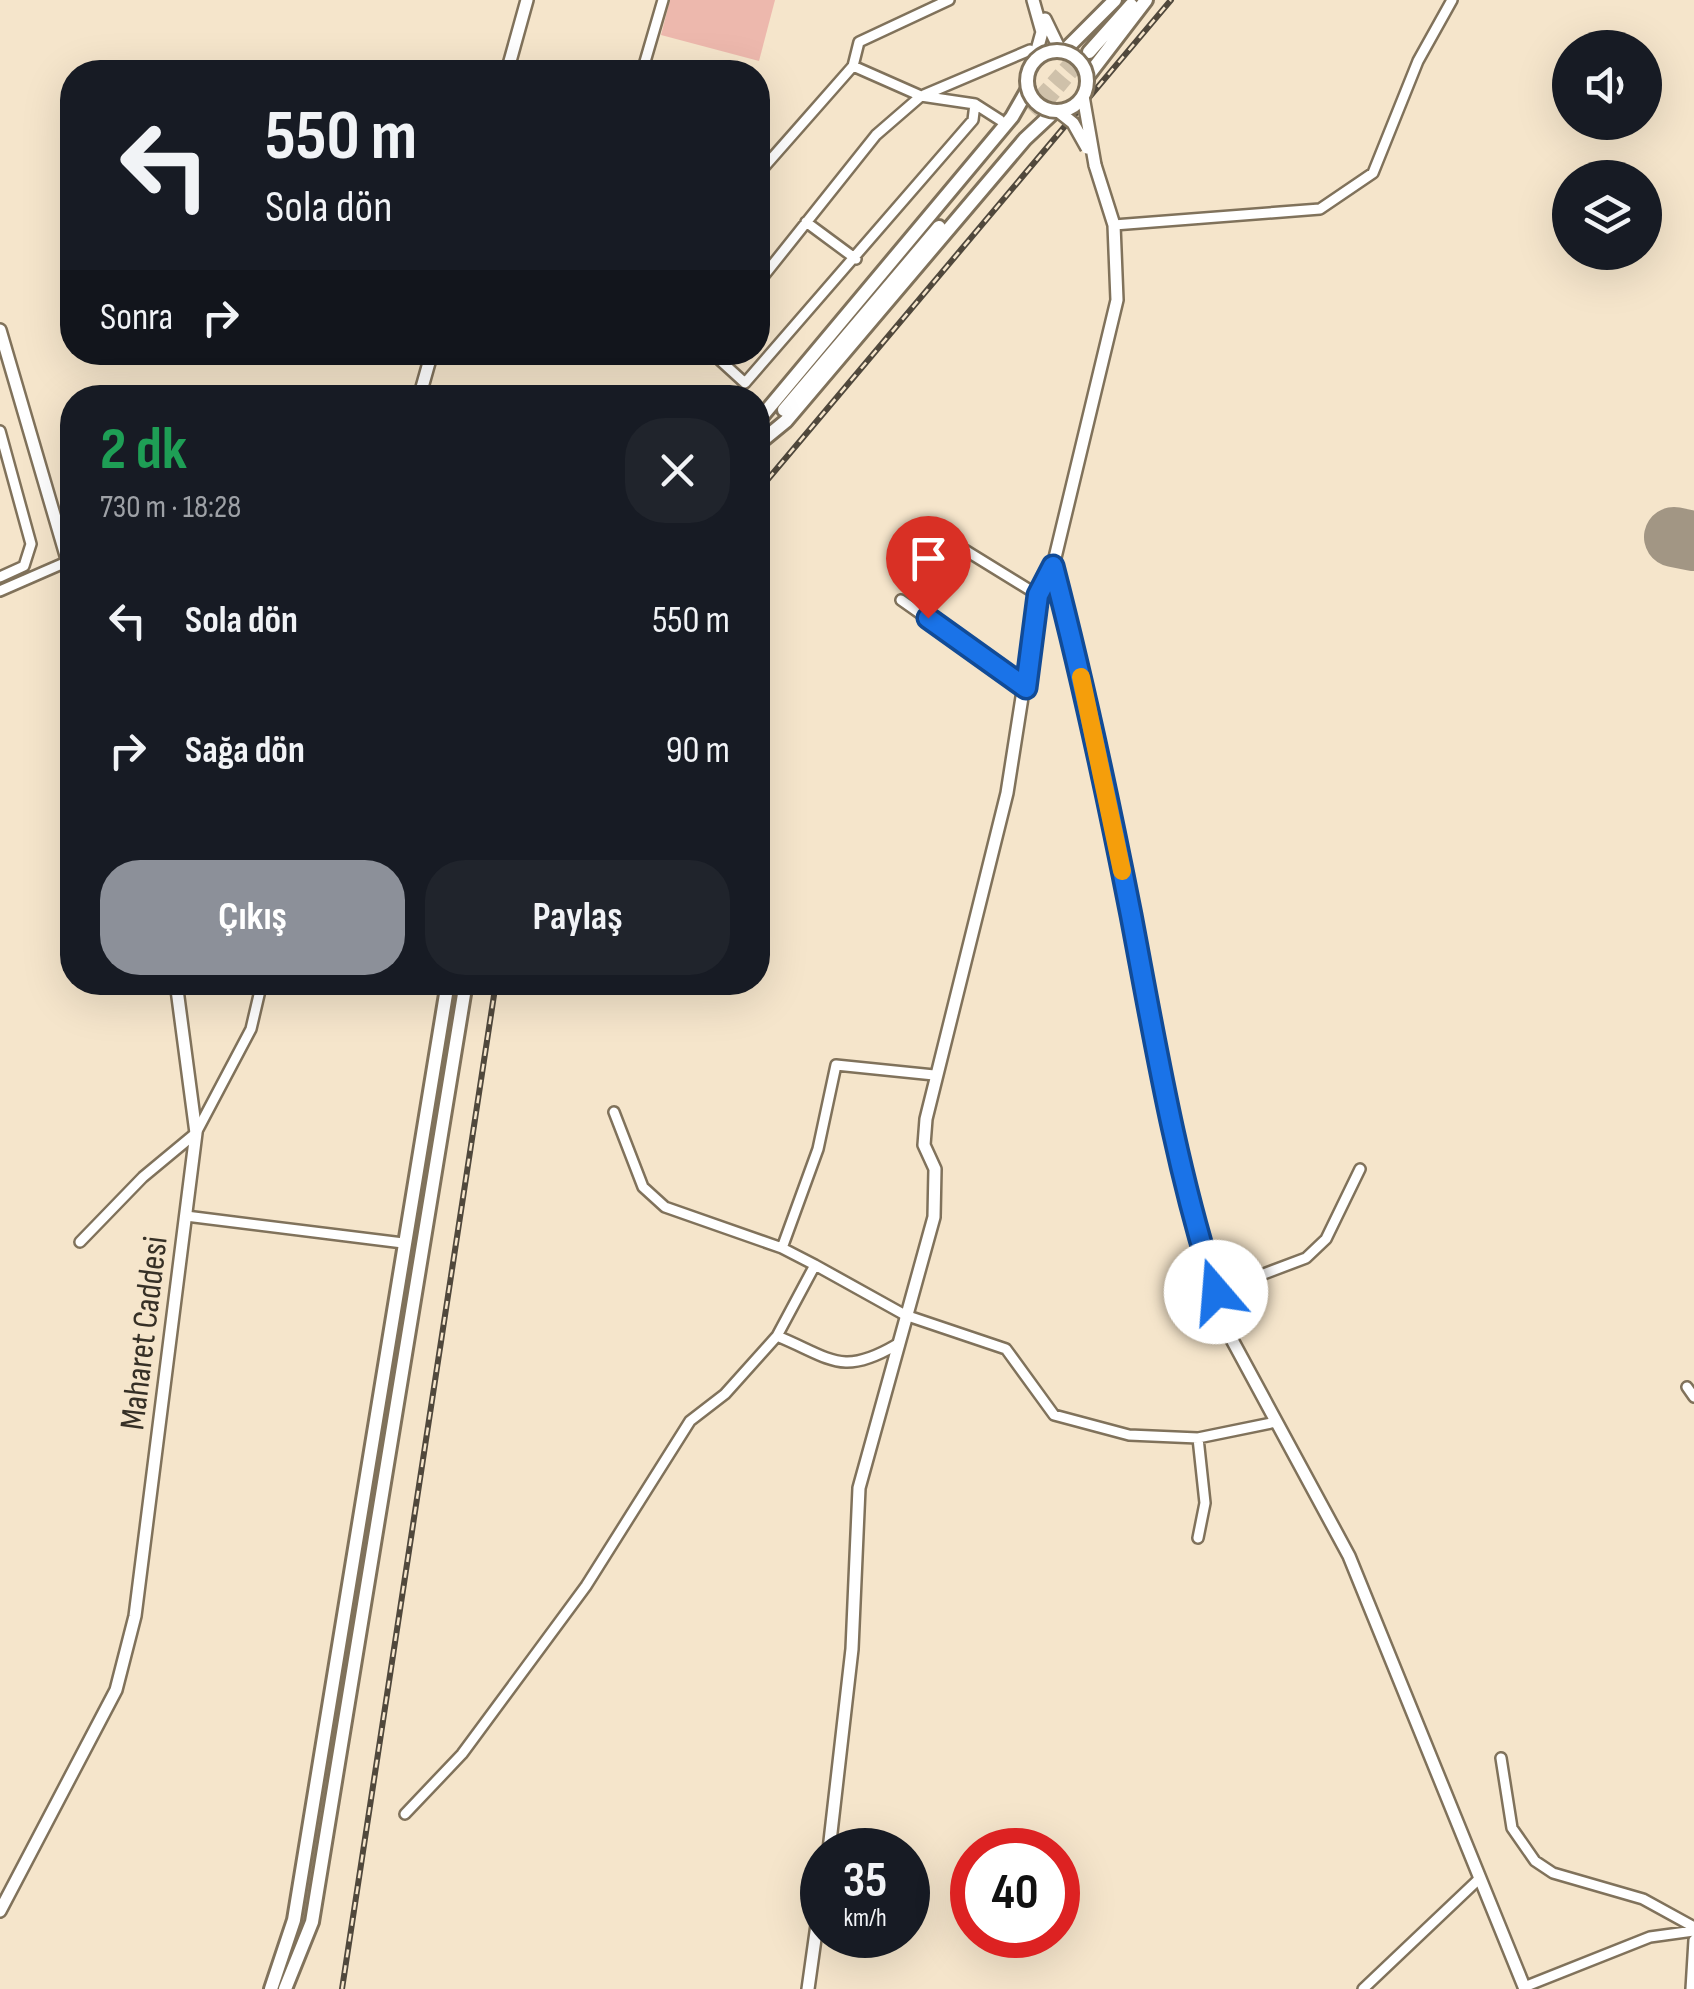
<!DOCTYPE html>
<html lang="tr">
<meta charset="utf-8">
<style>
:root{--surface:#171b24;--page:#20242c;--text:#f1f3f6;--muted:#9ea1a6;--accent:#8c9099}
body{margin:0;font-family:"Sofia Sans Condensed",sans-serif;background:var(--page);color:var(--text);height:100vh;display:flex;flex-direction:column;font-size:38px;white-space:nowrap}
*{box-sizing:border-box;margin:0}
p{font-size:32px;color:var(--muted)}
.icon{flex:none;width:55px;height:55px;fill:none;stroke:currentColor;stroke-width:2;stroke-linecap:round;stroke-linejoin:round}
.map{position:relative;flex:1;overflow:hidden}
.panel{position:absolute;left:60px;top:385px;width:710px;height:610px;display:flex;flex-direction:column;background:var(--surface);border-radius:40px;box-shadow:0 10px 40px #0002}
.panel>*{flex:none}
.hud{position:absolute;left:60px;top:60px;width:710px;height:305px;border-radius:40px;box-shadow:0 10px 40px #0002;background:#171b24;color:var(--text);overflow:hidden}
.buttons{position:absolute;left:1552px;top:30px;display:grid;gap:20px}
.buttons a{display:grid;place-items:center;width:110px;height:110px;border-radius:50%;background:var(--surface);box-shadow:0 10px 40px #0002;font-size:50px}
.speed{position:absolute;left:800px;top:1828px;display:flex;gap:20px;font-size:50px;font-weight:700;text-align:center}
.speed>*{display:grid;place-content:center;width:130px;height:130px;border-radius:50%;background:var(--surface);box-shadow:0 10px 40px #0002;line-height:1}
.speed small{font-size:25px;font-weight:400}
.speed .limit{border:15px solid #d22;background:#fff;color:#111}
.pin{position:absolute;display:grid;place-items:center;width:85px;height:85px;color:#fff;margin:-102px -42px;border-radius:50% 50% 50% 0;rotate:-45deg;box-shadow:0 0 10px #0007}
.pin .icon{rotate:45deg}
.me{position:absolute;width:110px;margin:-55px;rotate:342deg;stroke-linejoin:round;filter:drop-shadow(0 0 8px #0008)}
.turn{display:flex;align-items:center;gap:35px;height:210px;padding:0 40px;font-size:45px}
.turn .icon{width:130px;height:130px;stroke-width:2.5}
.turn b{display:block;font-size:70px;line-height:85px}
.then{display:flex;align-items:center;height:95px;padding:0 40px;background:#0003;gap:20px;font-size:38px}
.round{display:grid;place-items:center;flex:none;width:105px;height:105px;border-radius:40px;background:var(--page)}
.head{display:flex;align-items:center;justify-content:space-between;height:170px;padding:0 40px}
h1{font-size:60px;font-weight:700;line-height:75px;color:#1e9e55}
.cta{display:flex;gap:20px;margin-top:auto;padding:20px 40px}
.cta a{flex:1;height:115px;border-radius:40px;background:var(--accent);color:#fff;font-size:40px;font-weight:700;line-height:115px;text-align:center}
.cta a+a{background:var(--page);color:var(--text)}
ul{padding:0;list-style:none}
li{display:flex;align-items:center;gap:30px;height:130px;padding:0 40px}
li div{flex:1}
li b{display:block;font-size:38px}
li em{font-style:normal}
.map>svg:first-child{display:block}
.green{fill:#edb8ad}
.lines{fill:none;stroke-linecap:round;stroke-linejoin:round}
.runway{stroke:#a29684;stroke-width:60}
.secondary-tunnel{stroke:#cfc1aa;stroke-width:12;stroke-dasharray:12 6;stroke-linecap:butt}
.minor-casing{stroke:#80725b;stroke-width:14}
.tertiary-casing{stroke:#80725b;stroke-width:16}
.secondary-casing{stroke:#80725b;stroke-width:18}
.minor{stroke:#fff;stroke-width:9}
.tertiary{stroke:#fff;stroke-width:11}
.secondary{stroke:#fff;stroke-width:12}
.rail-casing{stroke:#50483c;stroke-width:6}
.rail{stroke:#f5e5cb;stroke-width:2.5;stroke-dasharray:8;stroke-linecap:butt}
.tertiary-bridge-casing{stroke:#80725b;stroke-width:16;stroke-linecap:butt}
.secondary-bridge-casing{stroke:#80725b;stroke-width:18;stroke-linecap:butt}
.tertiary-bridge{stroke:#fff;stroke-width:11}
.secondary-bridge{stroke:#fff;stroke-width:12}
.route-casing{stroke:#114b97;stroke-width:25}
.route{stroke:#1a73e8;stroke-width:18}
.slow{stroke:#f59e0b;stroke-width:18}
.labels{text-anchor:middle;stroke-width:10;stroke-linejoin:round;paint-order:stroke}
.street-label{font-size:35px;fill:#363026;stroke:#f5e5cb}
</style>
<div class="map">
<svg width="1694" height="1989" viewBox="0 0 1694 1989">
<rect width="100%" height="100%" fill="#f5e5cb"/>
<path class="green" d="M670,0H775L759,61L661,35Z"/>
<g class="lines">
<path class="runway" d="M1674,537L1694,541"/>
<path class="secondary-tunnel" d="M1028,109L1078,53
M1036,116L1089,52"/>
<defs>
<path id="minor" d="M853,66L859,42L949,0
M642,72L663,0
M924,95L1030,50
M975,104L1000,120
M758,174L853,66L921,96L876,135L758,283
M806,222L856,259
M1114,225L1320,209L1373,173L1418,61L1452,0
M711,352L745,383L973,120L975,104L921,96
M0,431L31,544L24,566L0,577
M934,531L1038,595
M0,591L71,560
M901,600L1026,688
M614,1112L643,1187L665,1207L782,1248
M186,1216L403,1243
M80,1242L143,1177L196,1133L251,1029L262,982
M815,1265L782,1248L818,1149L836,1065L934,1075
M1216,1292L1306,1258L1326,1239L1360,1169
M777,1336C831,1358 841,1377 896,1345
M1687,1387L1694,1397
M1198,1538L1205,1503L1198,1438
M1501,1758L1512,1828L1535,1861L1553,1873L1643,1899L1694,1927
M405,1814L462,1754L586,1586L690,1421L725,1394L777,1336L815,1265L905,1315L1006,1349L1054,1415L1129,1435L1198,1438L1276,1422
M1524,1987L1650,1937L1694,1931
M1363,1989L1480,1878
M1691,1989L1694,1940"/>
<path id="tertiary" d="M1033,0L1042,32L1034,61
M1045,19L1060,50
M507,72L527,0
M1095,165L1114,225L1117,300L1053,566L1111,812L1157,1065L1194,1225L1230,1336L1349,1556L1525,1989
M0,330L72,576
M419,398L432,352
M829,1850L852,1649L859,1488L934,1217L935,1169L924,1145L926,1119L1007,793L1038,595L1053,566
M0,1911L116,1690L135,1616L196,1133L176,982
M808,1989L822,1889"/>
<path id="secondary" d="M1064,51L1115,0
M1089,52L1131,5
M1087,77L1146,0
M784,410L939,227
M758,421L1012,117L1028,89
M758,444L786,421L1025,139L1055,111
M271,1989L294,1920L448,982
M285,1989L312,1922L466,982"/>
</defs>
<use href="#minor" class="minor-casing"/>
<use href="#tertiary" class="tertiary-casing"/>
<use href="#secondary" class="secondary-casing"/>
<use href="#minor" class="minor"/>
<use href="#tertiary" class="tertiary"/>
<use href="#secondary" class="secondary"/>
<defs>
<path id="rail" d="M758,491L1171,0
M342,1989L496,982"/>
</defs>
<use href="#rail" class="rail-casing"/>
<use href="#rail" class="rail"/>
<defs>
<path id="tertiary-bridge" d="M1083,96L1095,165
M1058,111L1073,123L1087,148"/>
<path id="secondary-bridge" d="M1027 81a30 30 0 1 1 60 0a30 30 0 1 1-60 0Z"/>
</defs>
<use href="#tertiary-bridge" class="tertiary-bridge-casing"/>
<use href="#secondary-bridge" class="secondary-bridge-casing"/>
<use href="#tertiary-bridge" class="tertiary-bridge"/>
<use href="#secondary-bridge" class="secondary-bridge"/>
</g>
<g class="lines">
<defs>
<path id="route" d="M928,618L1026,688L1038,595L1053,566C1083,682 1108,798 1131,915C1155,1042 1176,1169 1216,1292"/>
</defs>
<use href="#route" class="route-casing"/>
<use href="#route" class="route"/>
<path class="slow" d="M1081,677L1122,871"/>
</g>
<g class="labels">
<g class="street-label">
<text transform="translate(143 1333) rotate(-83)" y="12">Maharet Caddesi</text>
</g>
</g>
</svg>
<div class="buttons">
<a><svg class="icon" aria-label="sound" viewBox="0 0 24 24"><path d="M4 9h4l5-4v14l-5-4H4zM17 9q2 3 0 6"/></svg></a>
<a><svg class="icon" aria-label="layers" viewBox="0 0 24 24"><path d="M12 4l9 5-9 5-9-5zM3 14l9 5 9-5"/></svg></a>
</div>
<div class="speed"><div>35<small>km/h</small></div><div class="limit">40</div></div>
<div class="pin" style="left:928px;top:618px;background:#d93025"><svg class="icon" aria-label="arrive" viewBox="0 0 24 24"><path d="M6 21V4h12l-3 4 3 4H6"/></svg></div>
<svg class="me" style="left:1216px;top:1292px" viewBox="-20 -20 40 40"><circle r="19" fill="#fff"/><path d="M0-13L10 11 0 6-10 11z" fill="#1a73e8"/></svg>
<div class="hud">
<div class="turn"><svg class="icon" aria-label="left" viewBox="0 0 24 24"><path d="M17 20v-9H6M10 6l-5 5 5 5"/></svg><div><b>550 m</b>Sola dön</div></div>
<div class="then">Sonra<svg class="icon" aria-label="right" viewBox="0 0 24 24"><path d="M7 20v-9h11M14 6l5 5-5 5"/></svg></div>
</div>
<section class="panel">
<div class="head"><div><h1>2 dk</h1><p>730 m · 18:28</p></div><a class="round"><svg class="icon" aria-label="close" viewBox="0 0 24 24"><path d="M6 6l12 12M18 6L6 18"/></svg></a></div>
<ul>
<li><svg class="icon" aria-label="left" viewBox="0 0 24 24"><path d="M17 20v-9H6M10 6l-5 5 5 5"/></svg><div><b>Sola dön</b></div><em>550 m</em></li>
<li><svg class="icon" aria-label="right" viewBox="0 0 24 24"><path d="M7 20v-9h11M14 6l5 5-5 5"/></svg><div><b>Sağa dön</b></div><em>90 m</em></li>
</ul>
<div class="cta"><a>Çıkış</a><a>Paylaş</a></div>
</section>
</div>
